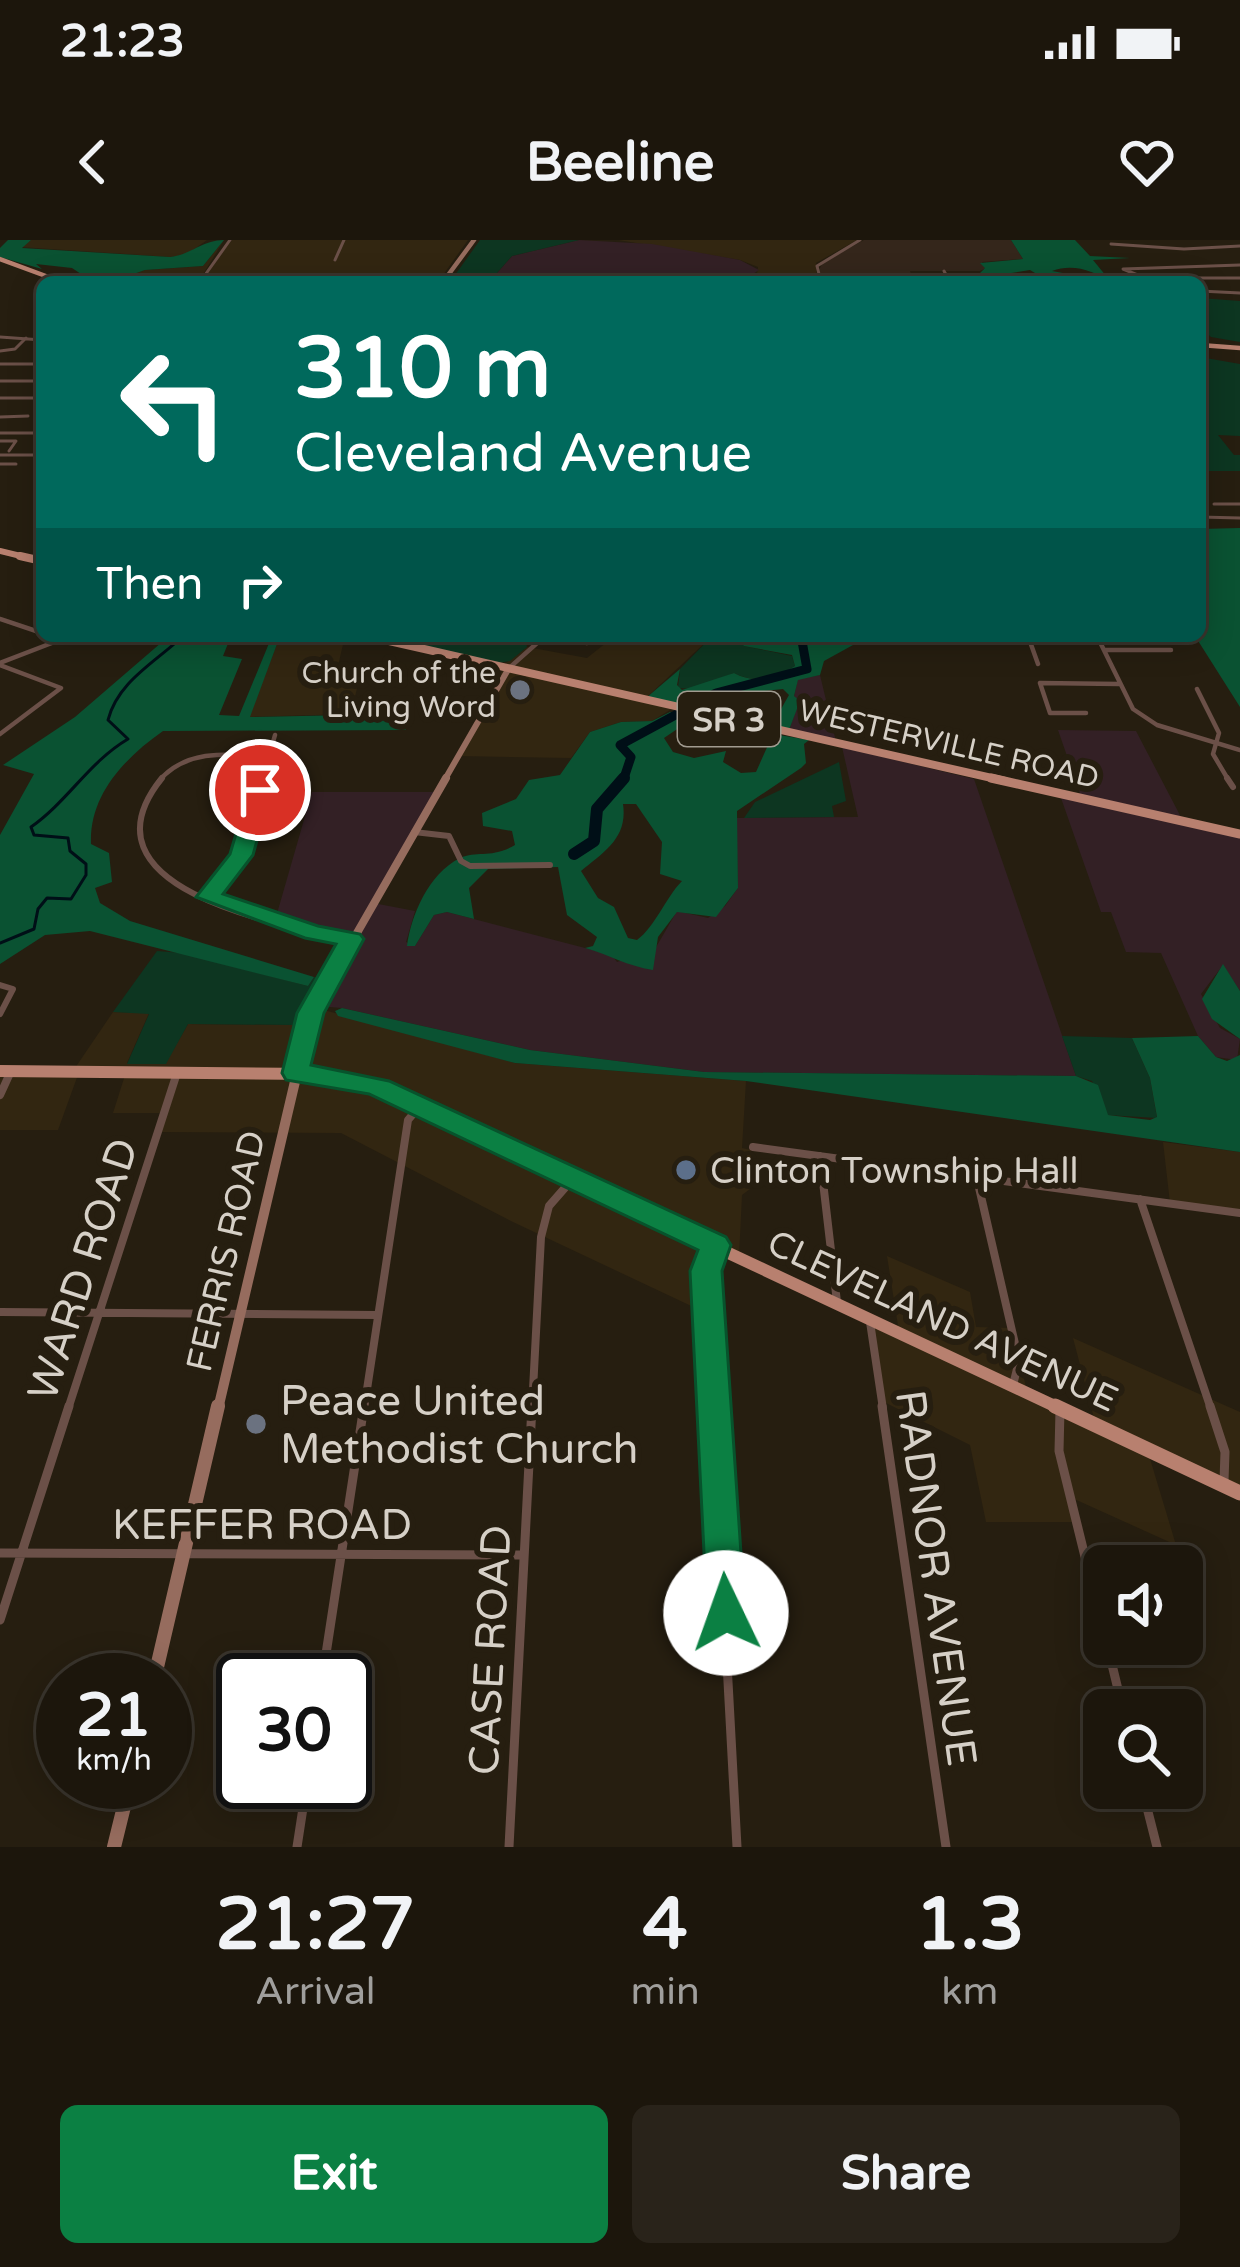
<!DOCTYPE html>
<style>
:root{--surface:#1c160c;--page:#29231a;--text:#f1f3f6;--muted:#a09f9d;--line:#3a352d;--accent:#0b8043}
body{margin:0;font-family:"Varela Round",sans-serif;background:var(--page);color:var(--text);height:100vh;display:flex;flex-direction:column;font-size:45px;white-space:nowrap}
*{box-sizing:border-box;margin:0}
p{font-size:39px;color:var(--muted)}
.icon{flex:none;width:66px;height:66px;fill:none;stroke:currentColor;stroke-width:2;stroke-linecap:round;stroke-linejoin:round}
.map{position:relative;height:1607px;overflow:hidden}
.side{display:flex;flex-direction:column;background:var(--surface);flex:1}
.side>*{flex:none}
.guide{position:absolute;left:36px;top:36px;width:1170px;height:366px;border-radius:18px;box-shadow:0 6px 30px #0003,0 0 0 3px var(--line);background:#00695c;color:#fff;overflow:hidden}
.controls{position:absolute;left:1083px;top:1305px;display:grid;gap:24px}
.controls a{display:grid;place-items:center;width:120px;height:120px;border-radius:18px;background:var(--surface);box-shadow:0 6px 30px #0003,0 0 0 3px var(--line);font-size:60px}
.speed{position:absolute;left:36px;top:1413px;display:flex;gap:24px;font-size:60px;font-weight:700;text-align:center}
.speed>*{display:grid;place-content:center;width:156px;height:156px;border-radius:50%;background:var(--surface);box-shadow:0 6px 30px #0003,0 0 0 3px var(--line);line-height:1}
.speed small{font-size:30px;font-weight:400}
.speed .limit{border:6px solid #111;border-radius:18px;background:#fff;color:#111}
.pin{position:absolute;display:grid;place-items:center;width:102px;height:102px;color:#fff;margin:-51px;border:6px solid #fff;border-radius:50%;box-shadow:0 3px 12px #0007}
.me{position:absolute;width:132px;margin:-66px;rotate:357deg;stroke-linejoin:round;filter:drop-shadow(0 0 9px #0008)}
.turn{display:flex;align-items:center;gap:42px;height:252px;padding:0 60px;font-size:54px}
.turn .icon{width:156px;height:156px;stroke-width:2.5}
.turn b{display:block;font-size:84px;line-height:102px}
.then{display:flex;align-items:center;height:114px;padding:0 60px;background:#0003;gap:24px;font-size:45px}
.eta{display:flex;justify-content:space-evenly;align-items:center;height:204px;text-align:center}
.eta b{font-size:72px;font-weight:700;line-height:84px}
.button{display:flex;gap:24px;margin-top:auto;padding:24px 60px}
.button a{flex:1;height:138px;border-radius:18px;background:var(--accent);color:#fff;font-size:48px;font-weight:700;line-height:138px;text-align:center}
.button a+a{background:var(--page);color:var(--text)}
.status{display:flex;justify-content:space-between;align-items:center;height:84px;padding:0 60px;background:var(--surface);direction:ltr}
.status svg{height:33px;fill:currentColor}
header{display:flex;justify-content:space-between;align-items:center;height:156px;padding:0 60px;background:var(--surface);font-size:54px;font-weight:700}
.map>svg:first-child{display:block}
.built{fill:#322611}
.industrial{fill:#332025}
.education{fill:#34261b}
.green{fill:#0d3621}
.forest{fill:#0a5232;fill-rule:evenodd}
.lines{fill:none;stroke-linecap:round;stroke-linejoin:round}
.stream{stroke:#000f17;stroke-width:3}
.river-far1{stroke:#000f17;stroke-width:9}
.river{stroke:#000f17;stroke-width:12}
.street-far4{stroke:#6b5048;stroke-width:3}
.street-far3{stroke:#6b5048;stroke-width:4.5}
.street-far2{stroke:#6b5048;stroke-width:6}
.street-far1{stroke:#6b5048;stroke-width:8}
.street{stroke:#6b5048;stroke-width:9}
.secondary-far4{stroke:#966c5e;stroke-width:4.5}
.secondary-far3{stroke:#966c5e;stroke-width:6}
.secondary-far2{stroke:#966c5e;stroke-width:8}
.secondary-far1{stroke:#966c5e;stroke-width:10}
.secondary{stroke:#966c5e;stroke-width:14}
.primary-far5{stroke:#b8806f;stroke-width:4.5}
.primary-far4{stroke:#b8806f;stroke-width:6}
.primary-far3{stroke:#b8806f;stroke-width:8}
.primary-far2{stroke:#b8806f;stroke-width:9}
.primary-far1{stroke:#b8806f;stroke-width:12}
.primary{stroke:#b8806f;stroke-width:15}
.route{fill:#0b8043;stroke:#07532c;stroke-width:3}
.worship-dot{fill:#6b7280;stroke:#261e10;stroke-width:4.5}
.service-dot{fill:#5c6f8a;stroke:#261e10;stroke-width:4.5}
.labels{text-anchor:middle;stroke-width:12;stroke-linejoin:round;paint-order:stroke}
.far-poi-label{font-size:30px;fill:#d6d0c7;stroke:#261e10;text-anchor:end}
.far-street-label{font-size:30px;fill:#d6d0c7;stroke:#261e10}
.shield{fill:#261e10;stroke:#a19b90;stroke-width:3}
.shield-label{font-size:33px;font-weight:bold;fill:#d6d0c7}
.poi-label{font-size:36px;fill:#d6d0c7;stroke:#261e10;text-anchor:start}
.street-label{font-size:36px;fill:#d6d0c7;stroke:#261e10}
.near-street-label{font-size:42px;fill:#d6d0c7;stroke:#261e10}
.near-poi-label{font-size:42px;fill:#d6d0c7;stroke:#261e10;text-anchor:start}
</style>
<div class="status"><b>21:23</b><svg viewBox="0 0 49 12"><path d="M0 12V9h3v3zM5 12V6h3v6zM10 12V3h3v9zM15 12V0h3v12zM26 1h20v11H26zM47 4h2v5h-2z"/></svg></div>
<header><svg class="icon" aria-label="back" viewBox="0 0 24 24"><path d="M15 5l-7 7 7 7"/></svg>Beeline<svg class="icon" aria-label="heart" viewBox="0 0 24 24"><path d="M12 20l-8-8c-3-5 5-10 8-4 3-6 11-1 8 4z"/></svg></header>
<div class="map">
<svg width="1240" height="1607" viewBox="0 0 1240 1607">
<rect width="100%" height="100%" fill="#261e10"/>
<path class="built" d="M31,0H207L186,15L170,17L20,7Z
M224,0L199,41L232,0H468L438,42H111L145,30L203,26Z
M618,0H857L816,23L817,42L744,41L757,33L758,27L740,20Z
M280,396H345L334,443L358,444L351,474L249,477Z
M711,397L647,457L678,465L652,481L621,482L590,492L571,518L458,516L506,423L527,407L587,418L611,399Z
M306,765L515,823L746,841L742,908L751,910L750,949L742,955L739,1017L704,1004V1072L513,982L341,893L157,892L162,873H113L126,832H79L58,890H0V827L73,831L113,772L149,773L127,823L165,824L188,784L293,785Z
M1163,902L1240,912V973L1170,963Z
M887,1016L970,1052L976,1087L1013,1088L1027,1152L1095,1182L1073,1098L1240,1172V1254L1148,1212L1176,1305L1072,1258L1076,1282H986L970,1205L880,1160L871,1079L899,1092Z"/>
<path class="industrial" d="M579,0L652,4L740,20L759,30L741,42H489L512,16Z
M820,435L837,506L789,490L799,462L794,456L798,439Z
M1058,490L1136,491L1183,581L1240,594V751L1223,725L1201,754L1220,788L1240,799L1237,820L1216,817L1198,796L1161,713L1126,712L1111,672H1101L1061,558L1083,562Z
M842,507L974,539L1076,836L704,832L530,810L342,768L306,765L323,738L328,739L354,693L276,677L312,552H436L373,663L415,671L406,702L415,706L434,675L447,672L612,715L617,722L655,709L677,671L708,678L725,666L738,648L736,578L858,577Z"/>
<path class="education" d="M864,0H1011L1023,19L982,22L986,28L980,31H910L914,42H823L819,30L823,22Z"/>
<path class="green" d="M480,0H579L512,16L489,42H450Z
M1200,58L1240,61V102L1211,97L1200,86Z
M1200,117L1240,124V196L1218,195L1234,215H1240V231H1209L1200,219Z
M377,396H525L527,407L510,421L498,423Z
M712,396H784L758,397L744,406L792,416L795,426C775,439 755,444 734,433L694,449L678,448L680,429Z
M839,522L846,561L832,566L834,577L744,578L755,562Z
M157,711L182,713L308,746L314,737L323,738L294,785L188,784L166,824H127L149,774L113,772Z
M1062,796L1132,798L1150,838L1157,878L1107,875L1092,841L1076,836Z"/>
<path class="forest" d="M8,0H31L22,8L170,17C191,15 202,0 224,0L203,26L145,30L111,42H75L84,36L72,28L36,24L42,29L0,17V8Z
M1011,0H1075L1090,16L1130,18L1093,20L1111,42C1094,31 1073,23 1052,31L1074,35L1040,36L1030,30L992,36L1004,42H979L986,37L980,33L985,28L980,23L1023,19Z
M1240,288V467L1195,396H1200V289Z
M169,396H231L223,416L242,419L219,475L239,476L272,396H280L250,477L348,475L357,461H363V474L404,475L406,490L163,491C126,517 89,554 91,604L109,613L112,642L95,648L100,663L130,681L314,737L308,746L90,691L45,695L0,724V595L34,534L3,525L75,477Z
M856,396L853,405L824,421L820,435L798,440L794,456L800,461L789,490L772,485L789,455L783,449L755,452L721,474L646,458L680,429L677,445L682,450L734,433C754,444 774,439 795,426L792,415L744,406L740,401L743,398Z
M670,472L695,477L664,498L673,512L694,518L726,511L723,522L741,533L756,532L773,494L809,500L804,504L806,523L801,528L737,571L738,648L716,677L677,672L658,697L653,730C627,726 610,715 585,708L593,706L597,697L567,675L558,627L488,629L469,648L474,679L447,672L434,675L415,706H407C411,676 428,634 460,618C477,610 491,619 515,605L512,591L483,586L482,573L516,559L529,540L560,535L590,492L621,482L652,481ZM623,564H636L662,602L660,634L682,641C666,657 655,687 637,700L628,698L614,667L598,658L581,631C604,612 628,598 623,564Z
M1223,724L1240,751V799L1212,779L1202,759Z
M342,768L530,810L704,832L1076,836L1098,845L1108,875L1150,880L1157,877L1150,838L1132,798L1198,796L1216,817L1227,821L1240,815V912L746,841L515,823L338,776L335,771Z"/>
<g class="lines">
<path class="stream" d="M0,703L34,689L38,669L47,658L71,659L86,635V624L70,611L68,598L34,595L31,587C68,561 89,522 128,499L108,480C118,441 156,422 183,396"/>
<path class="river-far1" d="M689,466L716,453L807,429L802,401L806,396
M623,541L631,517L620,505L681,472"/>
<path class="river" d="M574,614L594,601L597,569L624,538"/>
<path class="street-far4" d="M1111,4L1184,9L1240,6
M335,20L344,0
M1240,25L1123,29L1145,38H1240
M944,31L950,42
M200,42L230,0
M821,42L817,26L860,0
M1200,51L1240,53
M0,97L42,100
M0,111L15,109L26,98
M0,124H42
M0,141H42
M0,158H42
M0,177L28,176
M0,193H37
M0,201H16L9,211
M0,215H42
M42,216L36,225L42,226
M0,224H16
M1214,264H1240
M1200,277L1240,278"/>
<path class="street-far3" d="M0,379L42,393
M112,396L120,399
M553,396L587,403
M1028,396L1038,424
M1097,396L1133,469L1157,485L1240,510
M1105,410H1171
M0,423L70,396
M0,425L61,448L0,494
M509,428L545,396
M1197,449L1219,493L1213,514L1229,541
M1086,473H1050L1040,443L1119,444
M159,541C186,508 232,514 269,516
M262,541L275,495"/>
<path class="street-far2" d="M162,538C72,649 282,686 351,699
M1227,538L1233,547
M414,592L449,596L461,621L470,626L550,625
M208,657L241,615L263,538
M0,745L13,749L0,774"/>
<path class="street-far1" d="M0,855L11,831
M753,907L1240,973
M820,916L837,1062
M977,939L1019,1121L1013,1145
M1140,959L1211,1169
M0,1072L377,1075
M870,1082L883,1169
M68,1169L176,836
M364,1169L408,880L420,866
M532,1169L541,997L549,966L570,942
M713,1169L706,1031L714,1007"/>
<path class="street" d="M713,1166L737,1607
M882,1166L946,1607
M1210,1166L1225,1212L1224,1241
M1060,1170L1059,1211L1104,1394
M0,1313L524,1315
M0,1380L69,1166
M1107,1404L1123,1470
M322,1440L364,1166
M1142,1548L1157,1607
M297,1607L307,1542
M509,1607L532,1166"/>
<path class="secondary-far4" d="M443,42L474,0"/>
<path class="secondary-far3" d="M444,541L509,428"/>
<path class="secondary-far2" d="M300,819L311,773L446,538"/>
<path class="secondary-far1" d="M218,1169L301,816"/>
<path class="secondary" d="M154,1440L218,1166
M114,1607L130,1542"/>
<path class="primary-far5" d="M0,19L62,42
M1200,105L1240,108"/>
<path class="primary-far4" d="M0,311L33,319"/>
<path class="primary-far3" d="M20,316L42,321
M367,396L1005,541"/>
<path class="primary-far2" d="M991,538L1240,594"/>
<path class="primary-far1" d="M0,831L313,834L366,843L1061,1169"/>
<path class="primary" d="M1055,1166L1240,1253"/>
</g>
<path class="route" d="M260,544L271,550L253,615L223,654L318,686L360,694L364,699L324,773L311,825L389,841L726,997L731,1005L722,1031L745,1373L740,1385L726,1391L712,1385L707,1373L690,1031L698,1010L369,854L286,840L282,833L297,773L336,704L305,698L196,657L230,614L249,550Z"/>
<g class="worship-dot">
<circle cx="520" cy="450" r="12"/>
<circle cx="256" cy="1184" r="12"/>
</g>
<circle class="service-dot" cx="686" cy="930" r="12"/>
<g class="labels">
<g class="far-poi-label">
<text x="496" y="443">Church of the<tspan x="496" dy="34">Living Word</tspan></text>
</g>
<g class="far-street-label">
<text transform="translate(949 504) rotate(13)" y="10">WESTERVILLE ROAD</text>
</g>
<rect class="shield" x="678" y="452" width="102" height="54" rx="9"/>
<g class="shield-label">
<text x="729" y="491">SR 3</text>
</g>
<g class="poi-label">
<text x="710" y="943">Clinton Township Hall</text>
</g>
<g class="street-label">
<text transform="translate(225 1011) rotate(-77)" y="13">FERRIS ROAD</text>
<text transform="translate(943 1080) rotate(25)" y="13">CLEVELAND AVENUE</text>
</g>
<g class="near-street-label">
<text transform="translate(82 1029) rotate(-72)" y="15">WARD ROAD</text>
<text x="262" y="1299">KEFFER ROAD</text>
<text transform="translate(937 1338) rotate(82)" y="15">RADNOR AVENUE</text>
<text transform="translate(489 1410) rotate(-87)" y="15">CASE ROAD</text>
</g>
<g class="near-poi-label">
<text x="280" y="1175">Peace United<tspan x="280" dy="48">Methodist Church</tspan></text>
</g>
</g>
</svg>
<div class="controls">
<a><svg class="icon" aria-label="sound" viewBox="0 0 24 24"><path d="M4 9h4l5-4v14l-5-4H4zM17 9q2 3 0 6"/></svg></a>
<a><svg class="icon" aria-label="search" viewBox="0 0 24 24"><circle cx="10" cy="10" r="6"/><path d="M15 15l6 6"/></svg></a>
</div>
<div class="speed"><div>21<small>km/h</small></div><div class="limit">30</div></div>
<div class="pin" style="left:260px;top:550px;background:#d93025"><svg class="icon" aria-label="arrive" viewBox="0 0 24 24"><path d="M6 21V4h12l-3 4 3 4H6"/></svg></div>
<svg class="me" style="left:726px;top:1373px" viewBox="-20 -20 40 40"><circle r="19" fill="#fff"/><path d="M0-13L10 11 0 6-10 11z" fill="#0b8043"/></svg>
<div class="guide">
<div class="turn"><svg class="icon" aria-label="left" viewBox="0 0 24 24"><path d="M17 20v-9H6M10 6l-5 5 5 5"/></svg><div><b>310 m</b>Cleveland Avenue</div></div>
<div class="then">Then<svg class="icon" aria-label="right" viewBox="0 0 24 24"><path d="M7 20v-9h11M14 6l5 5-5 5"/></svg></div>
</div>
</div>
<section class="side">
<div class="eta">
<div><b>21:27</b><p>Arrival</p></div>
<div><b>4</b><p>min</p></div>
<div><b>1.3</b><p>km</p></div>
</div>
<div class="button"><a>Exit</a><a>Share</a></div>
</section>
